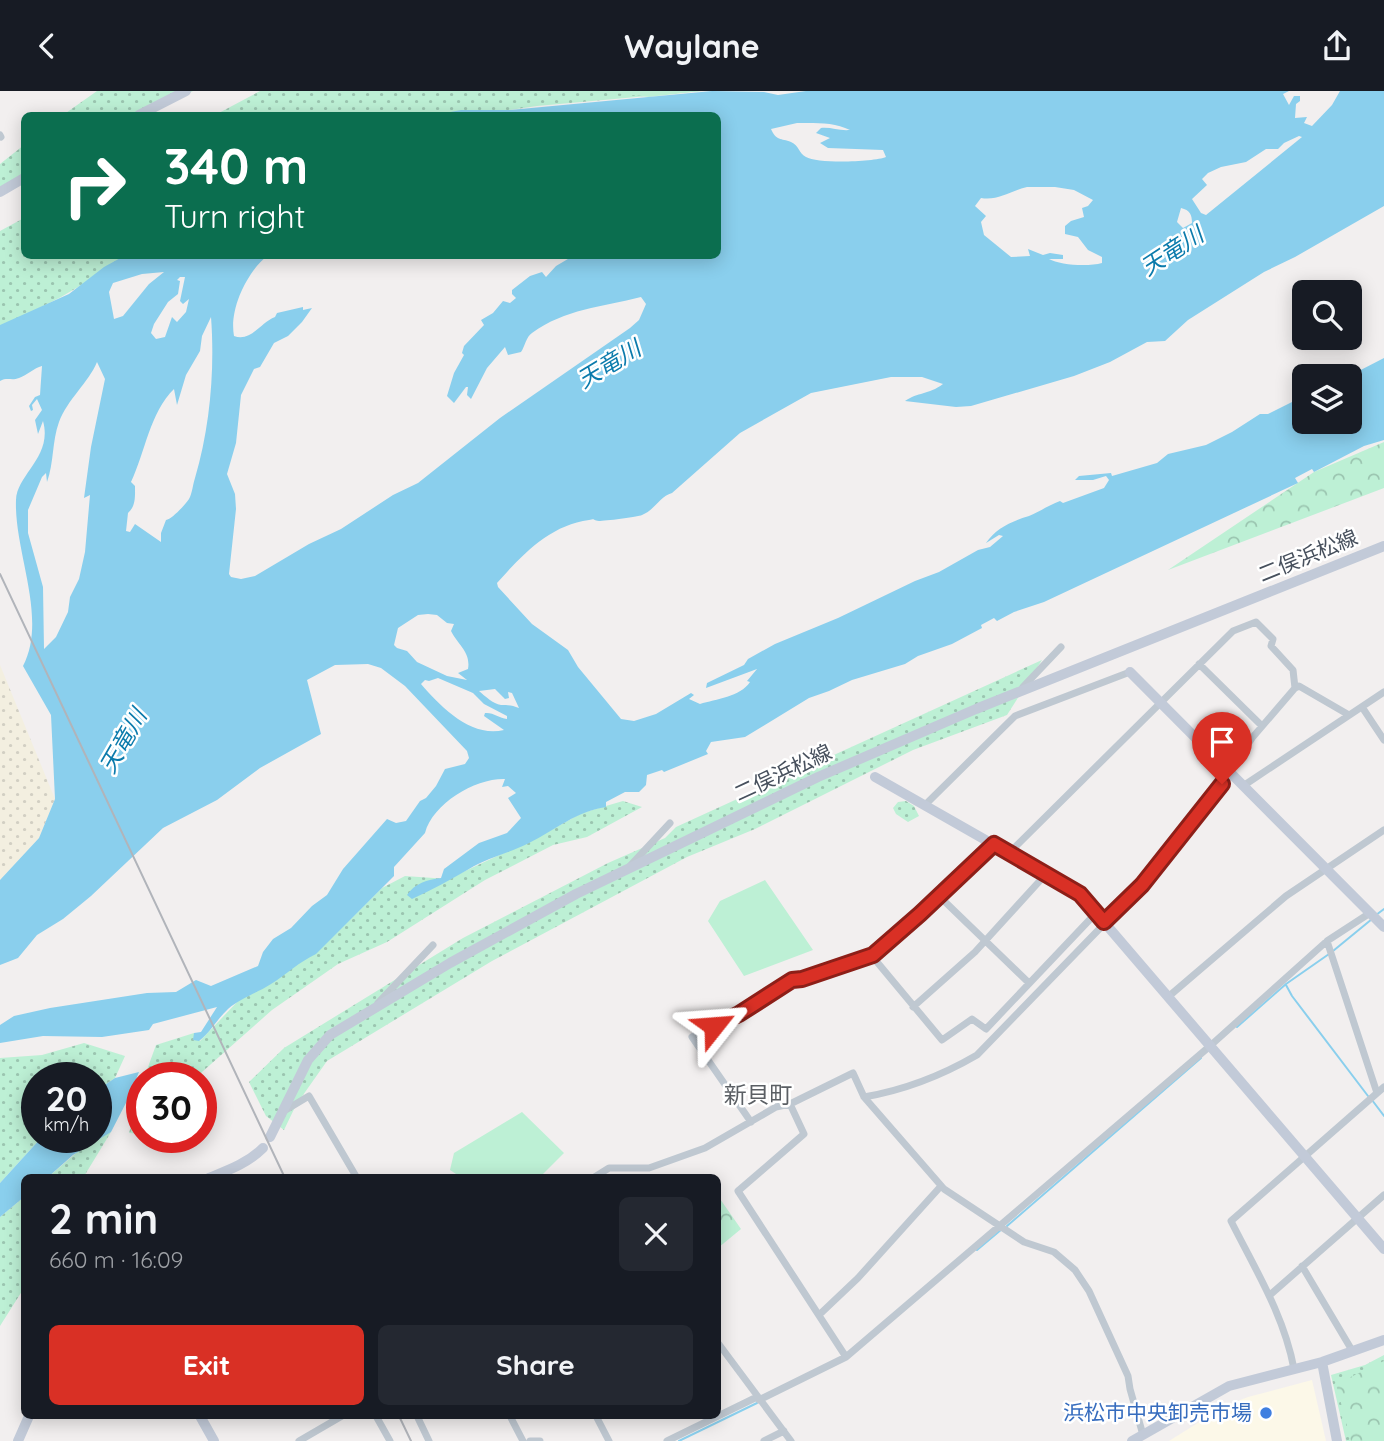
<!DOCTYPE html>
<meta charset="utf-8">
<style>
:root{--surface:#171b24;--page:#242831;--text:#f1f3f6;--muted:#9ea1a6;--accent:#d93025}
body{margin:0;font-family:Quicksand,"Noto Sans JP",sans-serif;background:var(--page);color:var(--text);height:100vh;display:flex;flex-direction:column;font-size:26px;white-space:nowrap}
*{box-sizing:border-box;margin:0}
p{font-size:23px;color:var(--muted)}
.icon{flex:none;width:38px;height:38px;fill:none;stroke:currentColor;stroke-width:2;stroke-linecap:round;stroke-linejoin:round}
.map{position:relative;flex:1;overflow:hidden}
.sheet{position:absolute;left:21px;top:1083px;width:700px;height:245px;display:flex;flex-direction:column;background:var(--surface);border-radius:10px;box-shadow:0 4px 18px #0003}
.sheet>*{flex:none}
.banner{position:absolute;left:21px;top:21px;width:700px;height:147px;border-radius:10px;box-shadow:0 4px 18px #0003;background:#0b6e4f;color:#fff;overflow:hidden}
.buttons{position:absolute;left:1292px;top:189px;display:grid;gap:14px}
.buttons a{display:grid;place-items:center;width:70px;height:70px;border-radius:10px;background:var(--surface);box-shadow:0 4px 18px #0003;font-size:35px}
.speed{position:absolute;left:21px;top:971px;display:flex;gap:14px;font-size:35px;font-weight:700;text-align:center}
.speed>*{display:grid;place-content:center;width:91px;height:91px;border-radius:50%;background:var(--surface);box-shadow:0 4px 18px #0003;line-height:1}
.speed small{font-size:18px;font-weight:400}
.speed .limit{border:10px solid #d22;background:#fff;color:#111}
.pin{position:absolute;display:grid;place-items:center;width:60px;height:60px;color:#fff;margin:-72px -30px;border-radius:50% 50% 50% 0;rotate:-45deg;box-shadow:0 0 7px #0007}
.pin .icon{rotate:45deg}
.me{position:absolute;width:77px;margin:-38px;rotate:62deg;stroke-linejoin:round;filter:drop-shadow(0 0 5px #0008)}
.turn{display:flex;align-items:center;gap:24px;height:147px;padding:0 28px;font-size:32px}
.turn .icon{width:91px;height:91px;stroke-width:2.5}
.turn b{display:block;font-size:49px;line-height:60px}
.round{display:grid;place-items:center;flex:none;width:74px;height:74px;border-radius:10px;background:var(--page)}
.head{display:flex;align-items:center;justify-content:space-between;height:119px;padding:0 28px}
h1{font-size:42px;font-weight:800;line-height:52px}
.primary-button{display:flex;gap:14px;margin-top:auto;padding:14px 28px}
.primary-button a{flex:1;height:80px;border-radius:10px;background:var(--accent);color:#fff;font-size:28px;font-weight:800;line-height:80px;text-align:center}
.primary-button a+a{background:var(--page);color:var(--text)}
header{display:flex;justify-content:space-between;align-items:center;height:91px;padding:0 28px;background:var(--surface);font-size:32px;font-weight:800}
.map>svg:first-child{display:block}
.commercial{fill:#fcf8e8}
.green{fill:url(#green-dots)}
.forest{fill:url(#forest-crowns)}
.sand{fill:url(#sand-dots)}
.pitch{fill:#bdf0d5}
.water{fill:#8acfed;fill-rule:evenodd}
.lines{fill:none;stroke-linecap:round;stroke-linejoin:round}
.stream{stroke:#8acfed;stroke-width:2}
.street{stroke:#bfc8d1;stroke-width:7}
.secondary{stroke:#c2cad8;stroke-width:10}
.rail{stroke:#b1b4ba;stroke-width:2}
.route-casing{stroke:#8d1f18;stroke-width:18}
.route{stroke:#d93025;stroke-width:12}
.shop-dot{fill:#3f7fe0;stroke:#fff;stroke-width:2.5}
.labels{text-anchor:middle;stroke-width:5;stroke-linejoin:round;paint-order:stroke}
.street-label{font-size:21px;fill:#47505d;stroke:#fff}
.shop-label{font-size:21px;fill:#366cbe;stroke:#fff;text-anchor:end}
.water-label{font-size:23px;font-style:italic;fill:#0b7bac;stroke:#fff}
.neighbourhood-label{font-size:23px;fill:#5b5f64;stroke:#fff}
</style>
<header><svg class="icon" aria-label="back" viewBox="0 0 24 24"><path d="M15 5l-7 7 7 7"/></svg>Waylane<svg class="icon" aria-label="share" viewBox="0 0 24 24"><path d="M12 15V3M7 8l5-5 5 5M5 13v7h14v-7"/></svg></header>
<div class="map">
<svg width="1384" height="1350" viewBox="0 0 1384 1350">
<defs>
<pattern id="green-dots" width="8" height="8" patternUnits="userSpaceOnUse" patternTransform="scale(1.75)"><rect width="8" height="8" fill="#bdf0d5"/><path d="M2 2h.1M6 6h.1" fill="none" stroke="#9bc5b0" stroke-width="1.8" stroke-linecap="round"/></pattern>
<pattern id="forest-crowns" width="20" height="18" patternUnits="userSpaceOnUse" patternTransform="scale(1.75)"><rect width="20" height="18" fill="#bdf0d5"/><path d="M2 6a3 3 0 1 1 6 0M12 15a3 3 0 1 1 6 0" fill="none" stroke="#9bc5b0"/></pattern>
<pattern id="sand-dots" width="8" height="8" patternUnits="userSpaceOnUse" patternTransform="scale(1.75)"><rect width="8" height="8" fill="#f3efe0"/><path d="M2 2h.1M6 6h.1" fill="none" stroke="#d2cfc3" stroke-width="1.8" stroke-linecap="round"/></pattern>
</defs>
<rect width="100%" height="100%" fill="#f2efef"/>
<path class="commercial" d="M1312,1289L1326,1350H1169L1225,1315L1248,1306Z"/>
<path class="green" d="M97,0H193L146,24H63Z
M260,0H703L537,15L475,24H215Z
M24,54V88L0,101V73Z
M24,127V164L131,165L61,206L0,237V140Z
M1042,569L1007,624L913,659L755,738L687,766L492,870L327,970L296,1014L284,1039L266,1025L249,991L284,957L463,847L608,772L665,747L676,736Z
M623,710L642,716L587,746L553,754L485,789L387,851L338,873L272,919L202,981L198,987H144L156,954L194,942L200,950L239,909L323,855L382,797L405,785L448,788L540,745L582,722Z
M906,710L914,715L919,725L908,731L896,723L893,717L898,711Z
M84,952L125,965L115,987L96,1000V987H37V1046L41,1047L0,1092V967L42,964Z
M142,997V1043L129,1042Z
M111,1041L83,1087H47L89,1051Z
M24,1106V1197L0,1235V1126Z
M1384,1264V1350H1346L1331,1284L1365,1274Z"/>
<path class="forest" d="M597,0H700L649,6Z
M1384,351V397L1168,479L1314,381Z
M718,1105L741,1138L718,1157Z
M1384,1270V1350H1351L1336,1293Z"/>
<path class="sand" d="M0,574L55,708L39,747L0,789Z"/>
<path class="pitch" d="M765,789L813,859L744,885L708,830L720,810Z
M522,1021L564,1062L539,1087H462L450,1079L454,1062Z"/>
<path class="water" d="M712,0L764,1L778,4L806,0H1289L1283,3L1289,14L1294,5H1300V10L1296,13L1295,27L1307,26L1304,32L1312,35L1332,14L1340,0H1384V115L1295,166L1264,181L1188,229L1165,250L1147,251L1110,271L1074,285L971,315L956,316L905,310C918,301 928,304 943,293L922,286H891L811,302L740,342L672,402C660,405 655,419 642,424C638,426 604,430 599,430C592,429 596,427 589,429C550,434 522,464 497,492L498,496L532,533L568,559L578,576L621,628L634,630L656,623L691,602L694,604L689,608L700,613C716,608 740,606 750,591L747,590L757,578L706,597L707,592L744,574L748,568L775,553L838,527L915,490L939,481L978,459L990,456L1003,445L999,444L986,452C996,437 1012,430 1029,425C1039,421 1049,414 1060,410L1063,412L1104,397L1109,389L1106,385L1093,389H1075L1079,385L1111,382L1112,385L1157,372L1168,363L1206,354L1232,341L1260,323H1268L1304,305V331H1349V285L1384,267V349L1364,355L1314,381L1312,378L1295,387L1298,392L1044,511L1014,521L997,530L994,527L981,534L982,537L952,553L918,565L905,573L852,589L829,600L809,607L745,646L711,651L706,660L708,663L664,681L662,679L647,684L646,694L639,701H625L606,711V716C577,720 555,739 529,752C509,762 487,767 469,778C450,789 432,799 412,808L407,804C415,792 427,789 441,787L444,778L479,752L507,742L521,727L508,707L516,702L508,695L502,696L505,688C476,687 433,712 425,742L394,776V785L316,863C299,871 287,883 271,893C257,902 241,907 228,918C217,928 211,941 199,950L193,949L194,942L201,941L217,916L153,933L149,939L102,946L43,945L0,952V934L14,925L50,917L147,902L176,901L196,889L211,895L258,875L263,861L273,848L291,837L312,815L327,804L343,778L387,728L396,732L406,730L420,710L426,707L436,695L445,678L465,673L469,667L467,660L405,595L381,577L368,573L335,574L307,589L321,643L260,677L217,709L163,737L91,805L63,828L37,844L18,867L0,874V789L39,747L55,708L51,624L23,575C48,527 14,461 16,409C17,383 53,366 43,330L38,343L35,329L42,319L37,308L32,314L33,319L31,320L29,315L35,306L40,304L42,275C34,277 27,284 19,287C12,290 7,286 0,290V234L69,203L104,176L124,165H267C247,181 229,218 234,245C251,251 260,232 275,226L277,222L303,216V219L312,217L302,231L288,245L274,252L260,276L254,278L241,304L236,352L227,383L235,403L236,418L229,483L231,486L241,488L255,485L309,453L341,438L393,404L418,392L500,327L630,237L639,229L646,213L641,206C602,216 565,218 532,242C526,246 525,255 521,261L508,264L505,256L487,277L471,308L467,304L468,296H466L454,312L447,305L454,282L464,264L462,262L464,255L484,234L481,229L493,222L503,210L510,212L516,207L512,203V199L530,185L542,181L546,186L556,175L573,165H695V168L699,165L718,164V24H435L461,19H510ZM797,32C815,32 834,31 850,39C839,40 831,36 821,37L816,42L830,47L820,52L828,57L883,59L886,66C874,71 817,73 806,66C799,63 799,54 791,51C781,47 776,50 771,38ZM1299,45L1302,46L1206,124L1201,122L1192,108L1207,94L1202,88L1208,82L1221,76L1246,71L1266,58H1278L1284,52ZM1027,96H1055L1074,99L1093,109L1088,115L1082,117L1084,126L1071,130L1065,135V143L1078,146L1088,159L1102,166V172C1088,176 1059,174 1049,168H1063V164L1050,162L1043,164L1028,158L1030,165L1011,166L984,144L981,131L986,125L975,115L981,107C998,110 1010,100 1027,96ZM1181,117C1190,119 1192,124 1192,132L1183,137L1177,131ZM164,181L149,193L123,225L114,228L109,201L113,192L142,183ZM180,186H185L180,210L183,213L189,208L186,221L177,231L172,226L165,246L156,248L151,242L154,233L168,211L178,203L180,190L177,189ZM211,226C215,278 210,337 195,387C193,393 192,403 189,408C185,414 172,428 166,429L161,442V451L135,433L130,441L126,440L128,422C136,415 135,405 135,395L131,391C145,362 150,321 174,298L177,314L186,284L200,260L202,245ZM97,271L105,288L91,356L84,407L90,404L85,461L79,488L70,506L68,521L56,546L44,558L43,496L28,442V419L42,386L46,382L47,391C54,372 52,350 59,331C67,309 89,291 97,271ZM428,523L437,524L447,532L454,533L451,540C458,554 471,561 468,578L458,582L467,589L447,585L417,571L407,560L397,557L394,554L398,537L418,524ZM438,587L473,602L484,613L507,625V628C499,627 493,621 485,622L484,625L504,639C471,647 441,616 421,593L425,589L429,590ZM495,598L505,608L509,607L508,601L512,602L519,617C512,614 508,614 501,614C493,613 485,605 479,600Z
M139,981L129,1006L111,1041L73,1064L47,1087H24V1106L0,1126V1092L41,1047L96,1046V1000L115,987Z"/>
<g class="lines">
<path class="stream" d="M1376,824L1384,818
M1333,860L1372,828
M1286,894L1292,905L1368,1005
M1237,936L1286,893L1329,863
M1372,1009L1384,1025
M1007,1135L1201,967
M977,1159L1002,1138
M679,1350L757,1312"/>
<path class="street" d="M0,44L1,46
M1199,573L1262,635
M1023,596L1061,556
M1295,597L1299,595L1349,624
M1362,616L1384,649
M1243,695L1384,601
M925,714L1015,625L1130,581
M630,775L670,732
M939,805L1029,892
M1327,850L1377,1002
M872,865L942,949L972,928L986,938L1096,822
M1168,906L1286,805L1384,739
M378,912L433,854
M913,916L975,861L1046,783
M864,1006L944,1098L1024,1151L1054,1161L1075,1179L1089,1200L1128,1285L1130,1298L1143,1344
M790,1013L804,1043L738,1100L846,1266
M284,1020L309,1005L357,1087
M751,1031L692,946L739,923L792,889L802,888L872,865L920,823L994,753
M593,1087L609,1077H649L705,1057L776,1016L790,1013L853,982L864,1006C905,999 941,985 977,964L1142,794L1216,701L1252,647L1295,597L1293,579L1271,555L1273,548L1256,531L1233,540L1009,762
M1302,1175L1353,1261
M1271,1203L1384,1104
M819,1224L858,1187L941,1095
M718,1252L791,1350
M1294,1278C1284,1224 1255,1178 1231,1130L1384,996
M759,1309L846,1266L1210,955L1327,850L1370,822
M376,1325L390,1350
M417,1325L429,1350
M510,1325L523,1350
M596,1325L609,1350
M299,1350L342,1325
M530,1350H540
M667,1350L757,1306
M764,1350L784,1340"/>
<path class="secondary" d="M139,24L186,0
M0,101L24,87
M1130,581L1384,836
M875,686L1080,803L1384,1158
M270,1046L308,969L330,944L450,872L576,803L818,686L976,618L1384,455
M209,1087C229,1079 248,1072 263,1057
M1322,1271L1337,1350
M200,1325L214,1350
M18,1350L29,1325
M1132,1350L1229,1295L1322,1271L1384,1249"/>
<path class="rail" d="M0,483L285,1087
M399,1325L411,1350"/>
</g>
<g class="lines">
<defs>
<path id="route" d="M714,935L739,923L792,889L802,888L873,864L920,823L994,753L1080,803L1104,831L1142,794L1222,693"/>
</defs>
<use href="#route" class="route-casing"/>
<use href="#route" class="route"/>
</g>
<circle class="shop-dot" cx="1266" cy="1322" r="7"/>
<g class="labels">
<g class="street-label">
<text transform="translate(1308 465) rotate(-22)" y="7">二俣浜松線</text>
<text transform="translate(783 682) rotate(-25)" y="7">二俣浜松線</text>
</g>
<g class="shop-label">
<text x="1252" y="1329">浜松市中央卸売市場</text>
</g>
<g class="water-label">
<text transform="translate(1172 160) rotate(-33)" y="8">天竜川</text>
<text transform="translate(609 273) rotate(-31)" y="8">天竜川</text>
<text transform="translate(123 650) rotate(-60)" y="8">天竜川</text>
</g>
<g class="neighbourhood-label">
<text x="758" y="1012">新貝町</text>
</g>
</g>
</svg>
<div class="buttons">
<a><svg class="icon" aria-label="search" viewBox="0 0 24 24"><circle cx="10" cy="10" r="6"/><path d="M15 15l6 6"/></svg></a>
<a><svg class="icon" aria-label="layers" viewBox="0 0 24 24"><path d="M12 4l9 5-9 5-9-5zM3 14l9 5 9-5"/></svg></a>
</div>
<div class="speed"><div>20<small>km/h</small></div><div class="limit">30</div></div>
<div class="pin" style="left:1222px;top:693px;background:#d93025"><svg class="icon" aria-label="arrive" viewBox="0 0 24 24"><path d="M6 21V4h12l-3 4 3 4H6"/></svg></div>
<svg class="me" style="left:714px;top:935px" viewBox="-20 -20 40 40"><path d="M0-17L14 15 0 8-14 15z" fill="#d93025" stroke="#fff" stroke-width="4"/></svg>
<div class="banner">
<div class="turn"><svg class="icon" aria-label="right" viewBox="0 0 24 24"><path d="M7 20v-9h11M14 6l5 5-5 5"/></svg><div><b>340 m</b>Turn right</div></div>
</div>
<section class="sheet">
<div class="head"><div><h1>2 min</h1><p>660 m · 16:09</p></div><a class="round"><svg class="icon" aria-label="close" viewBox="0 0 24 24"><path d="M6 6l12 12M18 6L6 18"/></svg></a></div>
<div class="primary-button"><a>Exit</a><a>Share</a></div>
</section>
</div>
